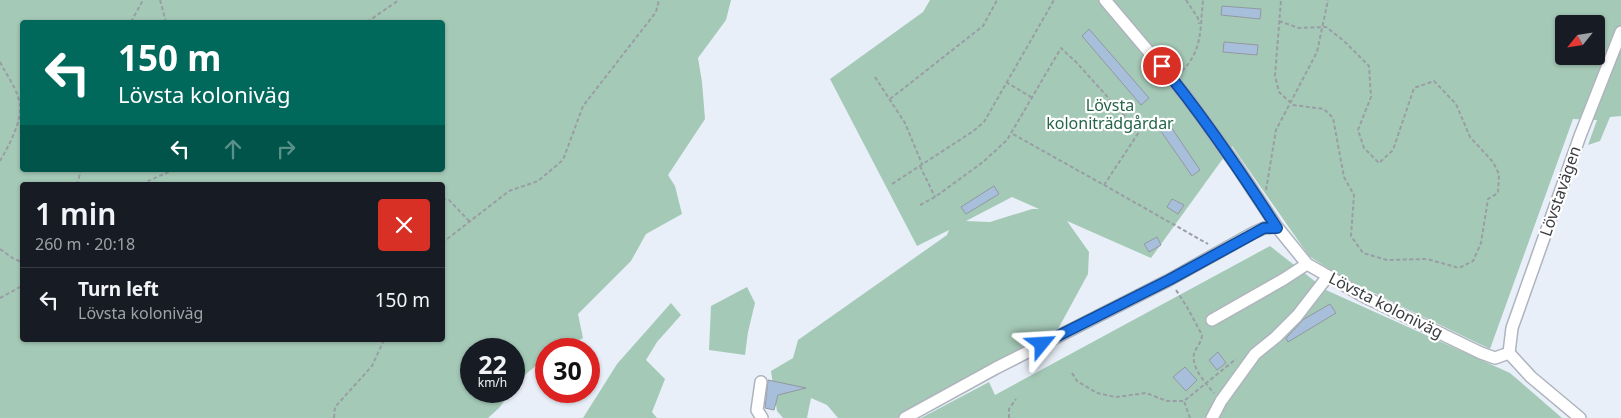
<!DOCTYPE html>
<meta charset="utf-8">
<style>
:root{--surface:#171b24;--page:#242831;--text:#f1f3f6;--muted:#9ea1a6;--line:#363941}
body{margin:0;font-family:"Noto Sans",sans-serif;background:var(--page);color:var(--text);height:100vh;display:flex;flex-direction:column;font-size:19px;white-space:nowrap}
*{box-sizing:border-box;margin:0}
p{font-size:16px;color:var(--muted)}
.icon{flex:none;width:28px;height:28px;fill:none;stroke:currentColor;stroke-width:2;stroke-linecap:round;stroke-linejoin:round}
.map{position:relative;flex:1;overflow:hidden}
.drawer{position:absolute;left:20px;top:182px;width:425px;height:160px;display:flex;flex-direction:column;background:var(--surface);border-radius:5px;box-shadow:0 1px 4px #0004}
.drawer>*{flex:none}
.hud{position:absolute;left:20px;top:20px;width:425px;height:152px;border-radius:5px;box-shadow:0 1px 4px #0004;background:#00695c;color:#fff;overflow:hidden}
.needle{width:32px;rotate:240deg}
.buttons{position:absolute;left:1555px;top:15px;display:grid;gap:10px}
.buttons a{display:grid;place-items:center;width:50px;height:50px;border-radius:5px;background:var(--surface);box-shadow:0 1px 4px #0004;font-size:25px}
.speed{position:absolute;left:460px;top:338px;display:flex;gap:10px;font-size:25px;font-weight:700;text-align:center}
.speed>*{display:grid;place-content:center;width:65px;height:65px;border-radius:50%;background:var(--surface);box-shadow:0 1px 4px #0004;line-height:1}
.speed small{font-size:12px;font-weight:400}
.speed .limit{border:8px solid #d22;background:#fff;color:#111}
.pin{position:absolute;display:grid;place-items:center;width:42px;height:42px;color:#fff;margin:-21px;border:2px solid #fff;border-radius:50%;box-shadow:0 1px 5px #0007}
.me{position:absolute;width:55px;margin:-28px;rotate:63deg;stroke-linejoin:round;filter:drop-shadow(0 0 4px #0008)}
.turn{display:flex;align-items:center;gap:18px;height:105px;padding:0 15px;font-size:22px}
.turn .icon{width:65px;height:65px;stroke-width:2.5}
.turn b{display:block;font-size:35px;line-height:42px}
.lanes{display:flex;align-items:center;height:48px;padding:0 15px;background:#0003;justify-content:center;gap:25px;direction:ltr}
.lanes .off{opacity:.35}
.round{display:grid;place-items:center;flex:none;width:52px;height:52px;border-radius:5px;background:var(--page)}
.head{display:flex;align-items:center;justify-content:space-between;height:85px;padding:0 15px}
h1{font-size:30px;font-weight:600;line-height:38px}
ul{padding:0;list-style:none}
li{display:flex;align-items:center;gap:15px;height:65px;padding:0 15px;border-top:1px solid var(--line)}
li div{flex:1}
li b{display:block;font-size:19px}
li em{font-style:normal}
.map>svg:first-child{display:block}
.green{fill:#a5c9b7;fill-rule:evenodd}
.building{fill:#a8bfdb;stroke:#9298a0}
.lines{fill:none;stroke-linecap:round;stroke-linejoin:round}
.minor-casing{stroke:#aeb4bd;stroke-width:14}
.path{stroke:#999ea4;stroke-width:2;stroke-dasharray:4 2.5;stroke-linecap:butt}
.minor{stroke:#fff;stroke-width:11}
.route-casing{stroke:#114b97;stroke-width:12}
.route{stroke:#1a73e8;stroke-width:9}
.labels{text-anchor:middle;stroke-width:4.5;stroke-linejoin:round;paint-order:stroke}
.park-label{font-size:16px;fill:#26654b;stroke:#fff}
.street-label{font-size:16px;fill:#3a3c40;stroke:#fff}
</style>
<div class="map">
<svg width="1621" height="418" viewBox="0 0 1621 418">
<rect width="100%" height="100%" fill="#e8eff8"/>
<path class="green" d="M0,0H731L726,20L698,58L702,82L705,119L668,175L675,186L682,214L646,234L631,261L578,314L583,338L561,349H546V358L527,373L514,389V349H471V391H512L499,408L488,418H0ZM442,22V170H22V22ZM22,185H442V340H22Z
M930,0H1621V116L1610,117L1600,141L1588,145L1597,120L1573,119L1490,349L1343,278L1309,256L1232,146L1151,258L1067,221L1089,252L1088,274L1058,329L899,418H838L827,405L811,398L807,418H783L777,411L771,371L793,358L798,340L947,235L949,230L917,246L830,79L923,12ZM1564,24H1596V56H1564ZM1012,197L1039,209H1032L990,222L966,221Z
M1270,246L1326,290L1510,373L1562,418H921L989,382L995,395Z
M747,287L755,303L748,332L745,355L709,350L711,306Z
M671,303L681,315L657,342L646,360L665,379L652,412L657,418H583L617,364Z"/>
<path class="building" d="M1222,6L1261,9L1260,19L1221,15Z
M1089,29L1149,98L1141,105L1082,36Z
M1224,42L1258,45L1257,55L1223,52Z
M1165,118L1200,170L1192,176L1156,124Z
M994,186L999,194L966,214L961,207Z
M1172,199L1184,205L1178,214L1167,207Z
M1157,237L1161,245L1149,252L1144,244Z
M1330,304L1336,313L1288,342L1286,338L1304,319Z
M1218,352L1226,363L1217,370L1209,360Z
M1185,367L1197,380L1186,391L1173,377Z
M768,380L806,388L778,395L774,410L765,408Z"/>
<g class="lines">
<defs>
<path id="minor" d="M1105,0L1187,97L1236,165L1277,227L1307,264L1363,296L1481,353L1495,358L1509,353
M1212,320L1284,279L1307,264
M1509,353L1512,328L1580,136L1621,32
M1509,353L1531,377L1580,418
M761,382L757,410L762,418
M905,418L996,368L1169,280L1253,233L1264,228L1277,227
M1212,418L1221,401L1255,354L1276,337L1297,316L1328,276"/>
</defs>
<use href="#minor" class="minor-casing"/>
<path class="path" d="M160,0L166,22
M1186,0L1198,18L1199,24
M1279,21L1299,28L1326,27L1344,41L1369,66L1371,97L1358,130L1364,148L1379,163L1393,150L1414,88L1434,81L1456,104L1470,137L1493,162L1499,174L1498,193L1488,199L1481,243L1473,261L1459,268L1427,259L1387,260L1363,253L1351,236L1354,195L1344,177L1333,118L1324,109L1293,105L1279,92L1275,76L1281,0
M131,22L143,0
M367,22L399,0
M0,62C7,76 18,90 20,105C22,122 8,147 0,161
M1182,71C1203,50 1200,28 1203,0
M875,77L905,123L922,164
M1006,82L1031,97
M890,99L983,26L997,0
M920,166L935,197
M892,184L972,132L984,122L1054,0
M77,185L81,170
M142,185L146,182L173,170
M1104,185L1208,244
M1266,190L1276,130L1317,52L1328,0
M442,199L449,200L470,222
M920,205L935,197L983,162L1007,140L1061,48L1077,63L1139,132L1104,185L1011,133
M442,243L509,191L538,181L563,160L583,106L656,12L659,0
M0,249L14,259L22,262
M1176,290L1187,307L1202,335C1202,342 1196,347 1194,354C1191,367 1206,384 1214,393
M0,298L22,286
M1072,373L1077,381L1097,393L1116,397L1146,393L1167,401H1184
M334,418L335,407L372,366L384,340
M1009,418V409L1016,399
M1190,418L1184,401L1236,359"/>
<use href="#minor" class="minor"/>
</g>
<g class="lines">
<defs>
<path id="route" d="M1042,344L1169,280L1253,234L1264,228H1277C1241,172 1204,117 1162,66"/>
</defs>
<use href="#route" class="route-casing"/>
<use href="#route" class="route"/>
</g>
<g class="labels">
<g class="park-label">
<text x="1110" y="111">Lövsta<tspan x="1110" dy="18">koloniträdgårdar</tspan></text>
</g>
<g class="street-label">
<text transform="translate(1560 191) rotate(-71)" y="6">Lövstavägen</text>
<text transform="translate(1386 305) rotate(27)" y="6">Lövsta koloniväg</text>
</g>
</g>
</svg>
<div class="buttons">
<a><svg class="needle" viewBox="-14 -14 28 28"><path d="M0-13l5 13h-10z" fill="#e53935"/><path d="M0 13l5-13h-10z" fill="#9ea1a6"/></svg></a>
</div>
<div class="speed"><div>22<small>km/h</small></div><div class="limit">30</div></div>
<div class="pin" style="left:1162px;top:66px;background:#d93025"><svg class="icon" aria-label="arrive" viewBox="0 0 24 24"><path d="M6 21V4h12l-3 4 3 4H6"/></svg></div>
<svg class="me" style="left:1042px;top:344px" viewBox="-20 -20 40 40"><path d="M0-17L14 15 0 8-14 15z" fill="#1a73e8" stroke="#fff" stroke-width="4"/></svg>
<div class="hud">
<div class="turn"><svg class="icon" aria-label="left" viewBox="0 0 24 24"><path d="M17 20v-9H6M10 6l-5 5 5 5"/></svg><div><b>150 m</b>Lövsta koloniväg</div></div>
<div class="lanes"><svg class="icon" aria-label="left" viewBox="0 0 24 24"><path d="M17 20v-9H6M10 6l-5 5 5 5"/></svg><svg class="icon off" aria-label="ahead" viewBox="0 0 24 24"><path d="M12 20V5M6 11l6-6 6 6"/></svg><svg class="icon off" aria-label="right" viewBox="0 0 24 24"><path d="M7 20v-9h11M14 6l5 5-5 5"/></svg></div>
</div>
<section class="drawer">
<div class="head"><div><h1>1 min</h1><p>260 m · 20:18</p></div><a class="round" style="background:#d93025;color:#fff"><svg class="icon" aria-label="close" viewBox="0 0 24 24"><path d="M6 6l12 12M18 6L6 18"/></svg></a></div>
<ul>
<li><svg class="icon" aria-label="left" viewBox="0 0 24 24"><path d="M17 20v-9H6M10 6l-5 5 5 5"/></svg><div><b>Turn left</b><p>Lövsta koloniväg</p></div><em>150 m</em></li>
</ul>
</section>
</div>
